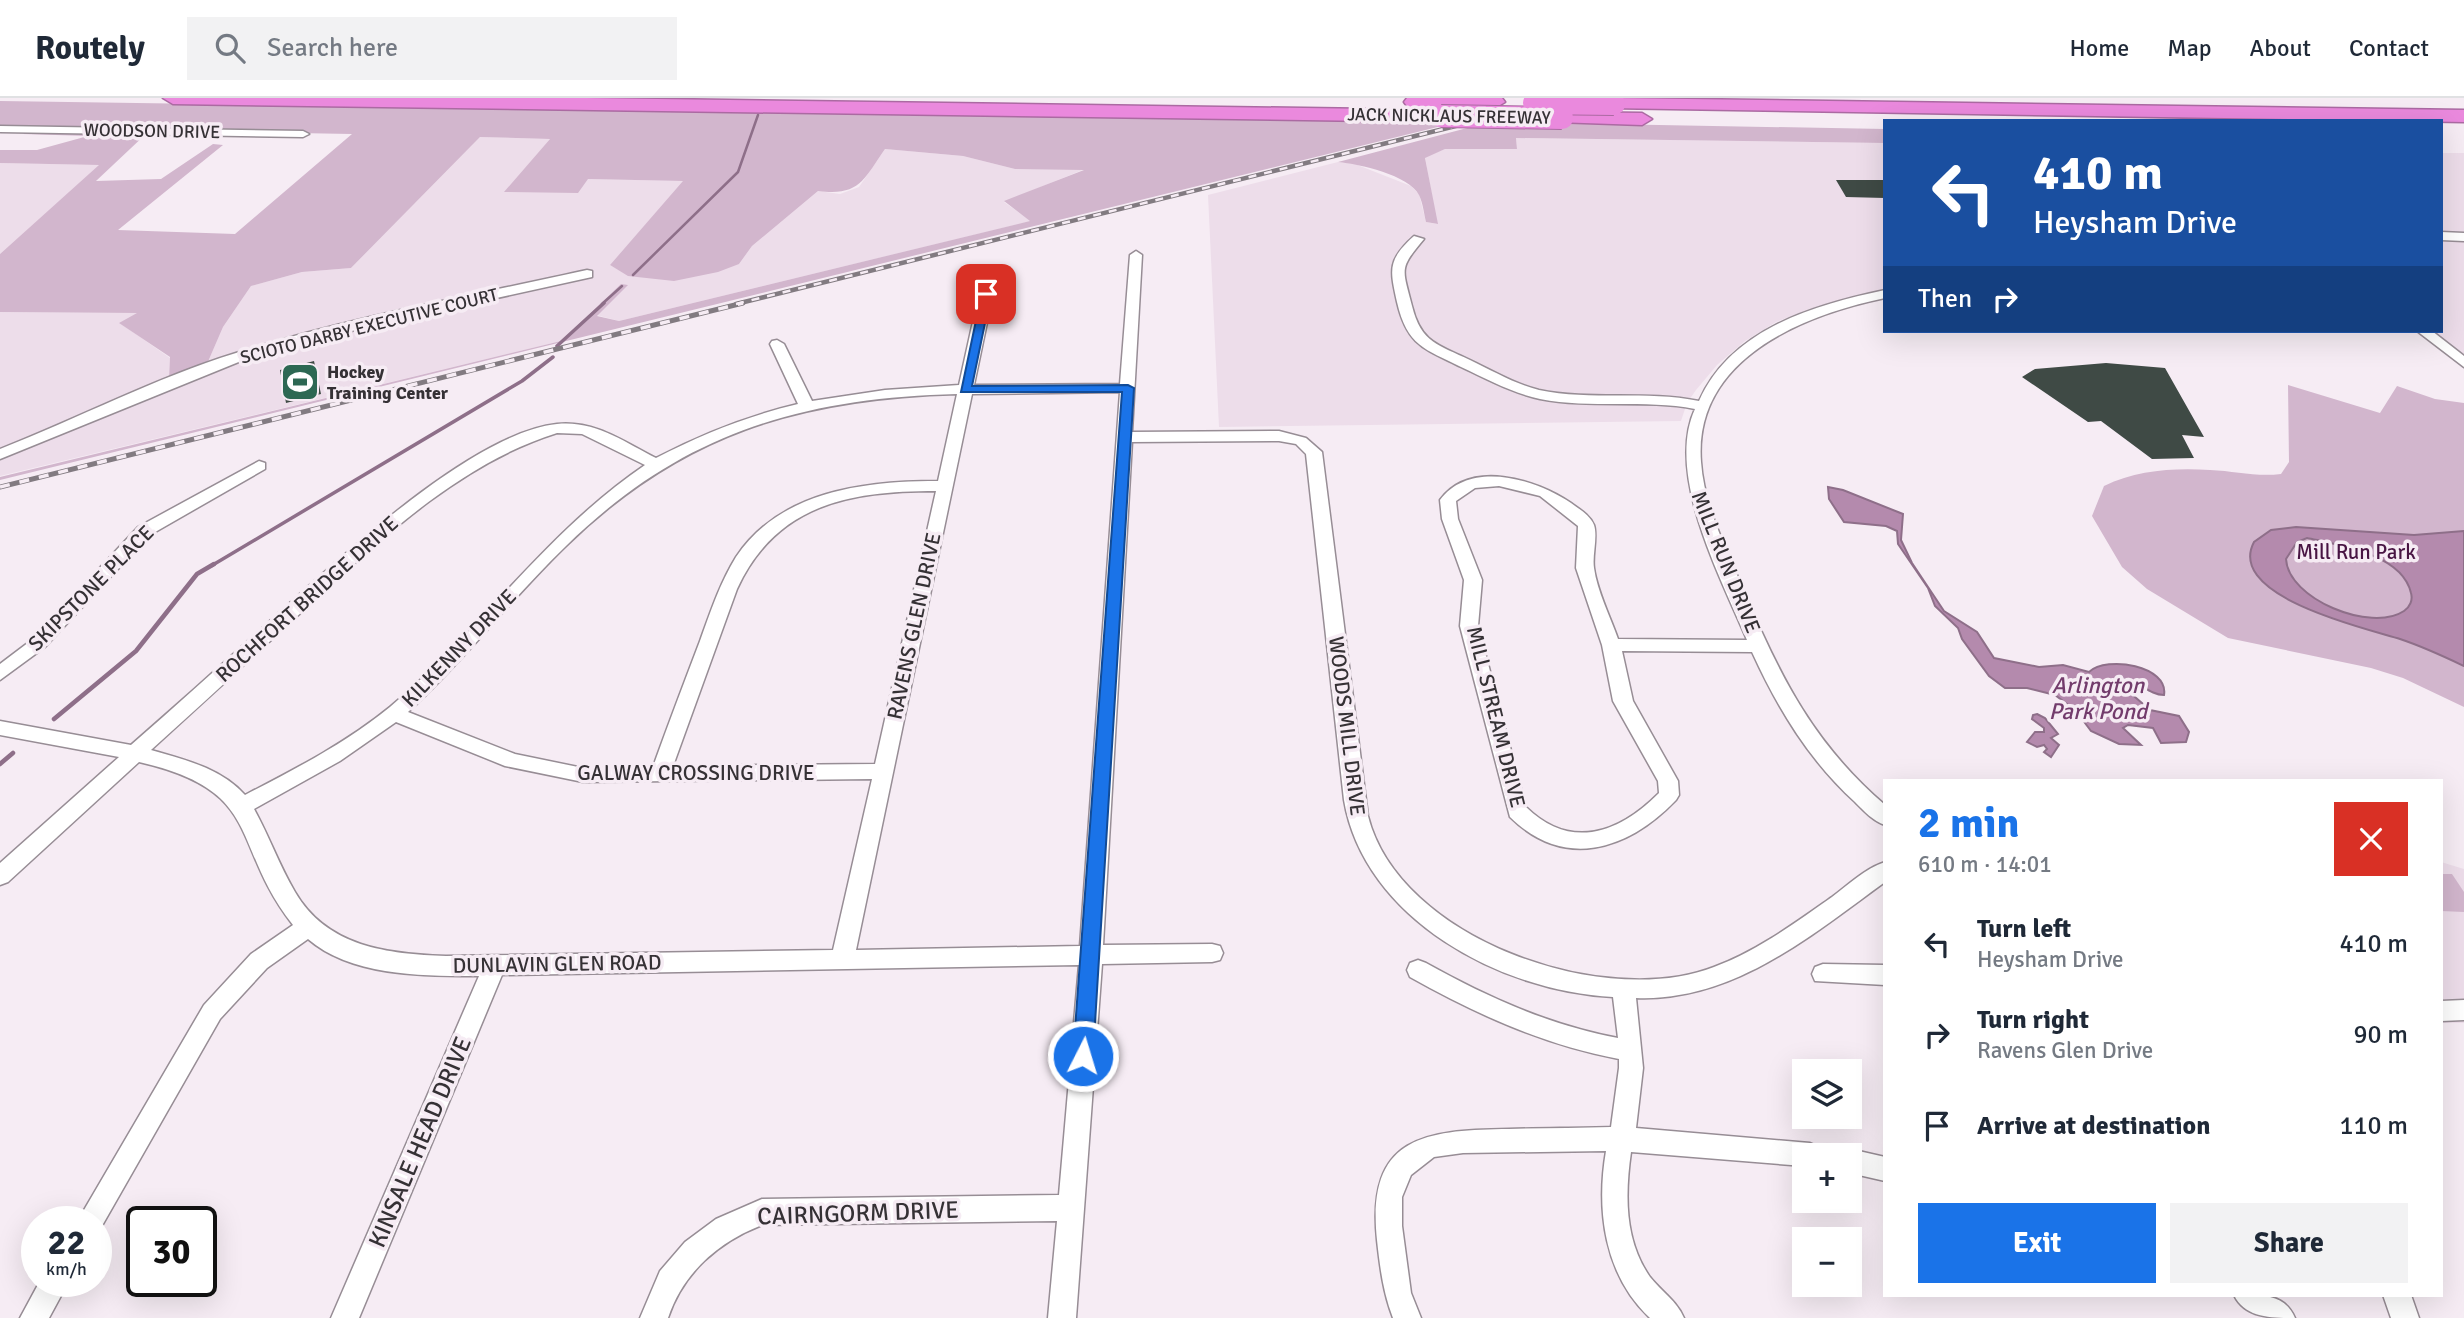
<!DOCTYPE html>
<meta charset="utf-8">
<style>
:root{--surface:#fff;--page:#f2f2f3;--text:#1f2937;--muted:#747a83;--line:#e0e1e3;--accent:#1a73e8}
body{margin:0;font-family:Signika,sans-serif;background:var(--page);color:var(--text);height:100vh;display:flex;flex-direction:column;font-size:26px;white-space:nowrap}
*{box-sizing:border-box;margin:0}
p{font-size:23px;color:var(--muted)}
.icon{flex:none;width:38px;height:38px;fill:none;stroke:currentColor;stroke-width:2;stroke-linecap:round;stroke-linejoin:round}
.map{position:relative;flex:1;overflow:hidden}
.drawer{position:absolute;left:1883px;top:681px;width:560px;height:518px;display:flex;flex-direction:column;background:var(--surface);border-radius:0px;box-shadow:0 7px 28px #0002}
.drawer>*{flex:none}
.guide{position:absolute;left:1883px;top:21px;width:560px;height:214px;border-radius:0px;box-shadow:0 7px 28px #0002;background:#1a4fa0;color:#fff;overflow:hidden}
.tools{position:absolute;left:1792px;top:961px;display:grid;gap:14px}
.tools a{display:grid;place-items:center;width:70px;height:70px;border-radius:0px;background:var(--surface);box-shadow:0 7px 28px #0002;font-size:35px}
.speed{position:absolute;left:21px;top:1108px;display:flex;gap:14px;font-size:35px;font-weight:700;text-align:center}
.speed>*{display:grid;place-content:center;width:91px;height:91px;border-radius:50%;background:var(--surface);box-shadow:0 7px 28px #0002;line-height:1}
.speed small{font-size:18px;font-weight:400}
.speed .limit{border:4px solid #111;border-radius:10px;background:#fff;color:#111}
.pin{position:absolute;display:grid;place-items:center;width:60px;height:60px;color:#fff;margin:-30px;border-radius:14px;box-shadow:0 4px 10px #0006}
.me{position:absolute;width:77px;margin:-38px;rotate:5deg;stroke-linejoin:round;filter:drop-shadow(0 0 5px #0008)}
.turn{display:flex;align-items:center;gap:24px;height:147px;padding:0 35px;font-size:32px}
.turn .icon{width:91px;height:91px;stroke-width:2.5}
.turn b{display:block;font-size:49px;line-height:60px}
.then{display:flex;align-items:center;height:66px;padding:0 35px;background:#0003;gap:14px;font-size:26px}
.round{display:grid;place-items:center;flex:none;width:74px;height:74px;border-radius:0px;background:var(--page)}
.head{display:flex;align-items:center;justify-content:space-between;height:119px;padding:0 35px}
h1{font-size:42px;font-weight:800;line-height:52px;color:var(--accent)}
.cta{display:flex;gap:14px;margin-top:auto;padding:14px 35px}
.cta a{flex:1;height:80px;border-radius:0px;background:var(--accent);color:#fff;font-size:28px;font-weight:800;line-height:80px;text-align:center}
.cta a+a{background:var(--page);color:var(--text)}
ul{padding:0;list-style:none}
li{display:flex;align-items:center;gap:21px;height:91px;padding:0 35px}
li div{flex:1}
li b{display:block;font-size:26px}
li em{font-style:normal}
header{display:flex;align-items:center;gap:42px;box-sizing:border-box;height:98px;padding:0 35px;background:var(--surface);border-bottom:2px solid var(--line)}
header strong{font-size:33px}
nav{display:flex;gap:38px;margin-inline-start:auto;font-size:24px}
.search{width:490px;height:63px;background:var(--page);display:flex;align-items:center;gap:18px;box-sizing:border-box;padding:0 24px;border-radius:0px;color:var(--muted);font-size:26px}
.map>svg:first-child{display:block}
.built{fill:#edddea}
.green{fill:#d2b6cd}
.water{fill:#b48aad;stroke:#8e6f89;stroke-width:2;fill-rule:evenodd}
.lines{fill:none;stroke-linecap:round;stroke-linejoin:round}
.stream-far2{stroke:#8e6f89;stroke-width:2.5}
.stream-far1{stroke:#8e6f89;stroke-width:3.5}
.stream{stroke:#8e6f89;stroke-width:4.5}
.building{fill:#3f4a45}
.street-casing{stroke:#978d95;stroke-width:3}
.highway-casing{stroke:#ab6aa2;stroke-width:3}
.street{fill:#fff;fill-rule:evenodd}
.highway{fill:#ea89dd;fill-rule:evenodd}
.rail-far1-casing{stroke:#827b81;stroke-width:4.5}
.rail-casing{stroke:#827b81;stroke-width:5}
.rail-far1{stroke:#f6ecf4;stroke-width:2.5;stroke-dasharray:8;stroke-linecap:butt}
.rail{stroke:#f6ecf4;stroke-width:3.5;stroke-dasharray:10;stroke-linecap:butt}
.highway-bridge-casing{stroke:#ab6aa2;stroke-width:24;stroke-linecap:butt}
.highway-bridge{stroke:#ea89dd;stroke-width:22}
.route{fill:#1a73e8;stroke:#114b97;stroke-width:2}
.labels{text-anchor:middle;stroke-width:7;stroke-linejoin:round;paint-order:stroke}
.far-street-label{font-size:18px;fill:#353135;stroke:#f6ecf4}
.far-poi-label{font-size:18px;font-weight:bold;fill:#353135;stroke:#f6ecf4;text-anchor:start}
.park-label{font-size:21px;fill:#481443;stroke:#f6ecf4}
.street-label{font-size:21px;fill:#353135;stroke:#f6ecf4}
.water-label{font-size:23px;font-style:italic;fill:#733c6c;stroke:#f6ecf4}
.near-street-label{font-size:24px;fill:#353135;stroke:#f6ecf4}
</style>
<header>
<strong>Routely</strong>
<div class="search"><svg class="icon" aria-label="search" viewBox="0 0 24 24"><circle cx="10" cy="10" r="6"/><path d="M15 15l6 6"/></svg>Search here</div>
<nav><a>Home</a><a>Map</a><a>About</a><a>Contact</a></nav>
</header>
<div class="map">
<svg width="2464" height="1220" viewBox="0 0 2464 1220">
<rect width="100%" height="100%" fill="#f6ecf4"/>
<path class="built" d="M480,39L550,41L505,94L588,81L684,83L610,167L619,172L739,166L752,148L818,93L840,96L859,89L885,51L963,58L1015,71H1085L1004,104L1031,123L619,223L596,217L621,186L561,243L0,378V214L139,215L120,225L170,260L169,280L207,266L223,229L251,188L302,174L351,170Z
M1516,40L1885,45V192L1809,211L1776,224L1745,243L1717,267L1696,292L1687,305L1681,323L1219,329L1208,97L1338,64L1355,66L1411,88L1419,96L1426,124L1437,126L1425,59L1445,51H1517Z
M2441,55H2464V265L2424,233H2441Z
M0,65L100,67L0,156Z
M2441,764L2464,771V925H2441Z"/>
<path class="green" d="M0,3L1458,24L0,382V379L561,243L621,186L628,187L597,218L619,223L1030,123L1004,103L1084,72L1015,71L963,58L885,51C863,83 859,98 818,93L752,148L739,166L718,174L674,183L628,178L610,167L683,83L588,81L578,95L504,94L550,41L480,39L351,170L302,174L251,188L223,229L207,266L169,280L170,259L119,225L137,215L0,214V156L99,67L0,65V52H37L88,38L23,36L27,33L147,35L96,83L161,81L213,46L223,47L118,132L235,136L352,36L0,30Z
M1490,24L1885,31V45L1516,40L1517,51H1445L1425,60L1438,126L1426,124C1424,116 1423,105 1419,97C1409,77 1359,66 1338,64Z
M2288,287L2380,315L2397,288L2435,301L2464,305V609L2403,580L2371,570L2228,540L2147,491L2122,469L2092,418L2104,388C2137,372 2173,370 2210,372C2235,373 2256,379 2281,376L2289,364Z
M2441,776H2452L2464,794V814L2441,813Z"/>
<path class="water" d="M1828,389L1843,392L1903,416L1901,442L1912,465L1944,513L1977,534L1994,560L2039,569L2063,567L2089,574C2107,557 2169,568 2164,597C2149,597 2140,583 2125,581L2120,586L2150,612L2179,618L2189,634L2186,644L2161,645L2153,630L2128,627L2123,630L2141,647L2119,646L2091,633L2076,613L2055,597L2027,590H2005L1989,578L1962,541L1958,530L1935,508L1928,490L1898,446L1897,433L1886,428L1844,424L1829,401Z
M2296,429L2414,437L2464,433V568C2443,558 2421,548 2400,541C2368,531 2225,499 2254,444L2271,432ZM2307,440C2339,447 2402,456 2411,495C2413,502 2410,509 2404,513C2371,535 2288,501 2286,461L2297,444Z
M2037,616L2045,620L2058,636L2051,640L2059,647L2051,659L2044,654L2047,651L2044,647L2037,649L2027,644L2035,634H2044V630L2032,621L2033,617Z"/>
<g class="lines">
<path class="stream-far2" d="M633,177L738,74L758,17
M602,206L622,188"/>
<path class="stream-far1" d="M557,248L604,205
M211,468L522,283L553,259"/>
<path class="stream" d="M54,621L136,553L197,476L214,466
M0,666L13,655"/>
</g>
<path class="building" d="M1836,82H1885V100L1846,99Z
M314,263L321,296L286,305L280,272Z
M2106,265L2165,270L2204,339L2182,337L2194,360L2152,361L2101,323L2088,324L2022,279L2035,271Z"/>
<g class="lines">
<defs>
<path id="street" d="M0,28L303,33L309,36L303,39L0,34Z
M2441,134L2464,135V143L2441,142Z
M1414,138L1424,141C1399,171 1402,169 1412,208C1421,245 1439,247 1470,262C1493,273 1515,286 1539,292C1591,303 1646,292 1699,303C1731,231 1814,207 1885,192V200C1803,217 1693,261 1701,364C1704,410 1729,456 1746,498C1781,581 1815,647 1885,707V727C1873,723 1864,713 1855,704C1809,662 1778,611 1752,554L1622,553L1633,603L1678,683L1679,697L1676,702C1627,753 1564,772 1510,719L1460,528L1464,482L1442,421L1440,402C1470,361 1536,381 1571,405C1579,411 1590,417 1594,427C1598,439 1592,457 1594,470C1597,493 1610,518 1618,541L1747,542C1721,480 1665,376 1695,311C1644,301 1591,311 1540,301C1512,295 1487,281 1461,269C1425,251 1407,248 1397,204C1390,172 1387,162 1414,138ZM1499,388L1540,398L1578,428L1576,470L1602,547L1613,603L1658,683L1659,695C1619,735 1571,753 1526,709L1478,528L1482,482L1458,421L1456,403L1475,390Z
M1136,153L1142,157L1132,334L1279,333L1306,340L1322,354L1368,718C1399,841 1604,912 1714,869C1757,853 1795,825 1832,799C1848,787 1866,770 1885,764V784C1812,837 1733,904 1636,900L1643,970L1636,1030L1810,1045L1819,1049L1823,1057H1804V1068L1631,1054C1625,1096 1624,1142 1650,1179C1661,1193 1677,1203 1684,1220H1650C1604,1177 1596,1112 1606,1053L1463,1055L1434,1059L1411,1077L1402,1099V1128L1411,1195L1421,1220H1393C1383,1194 1380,1169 1377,1142C1366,1038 1425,1032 1509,1031C1543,1030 1577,1030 1611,1029L1619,970V961C1544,947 1476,916 1410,879L1407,872L1410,865L1418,862L1426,865C1487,899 1549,927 1618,940L1613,899C1502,894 1364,821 1344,702L1306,356L1296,346L1279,343L1132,344L1103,847L1212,846L1220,848L1223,855L1220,862L1212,864L1102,866L1076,1220H1048L1057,1123L762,1127C718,1144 683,1175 668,1220H640L660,1173L685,1144L716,1121L762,1101L1059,1097L1079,867L502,877L359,1220H331L479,878C425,878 352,879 308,841L267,870L220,921L99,1133L96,1134V1124H77L204,907L251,856L293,827C229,746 266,693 139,664L8,784L0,787V765L119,659L0,637V623L131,647C179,605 227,562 274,519C338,462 472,335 557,326C595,322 624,344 656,360C702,336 747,318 798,306L770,246L772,243L777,242L784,246L812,303L885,292L959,287L979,196L986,192L993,196L974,287L1120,286L1130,157ZM1120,294L1080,848L856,852L972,296ZM957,296L938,383C864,383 780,393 736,459C720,485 710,515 700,543C684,585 668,627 653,669L583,670L515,656L408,614C465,562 511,501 566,448C680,336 800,300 957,296ZM557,335L582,336L645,367C545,435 481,532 390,609C346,645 295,671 245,697C221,670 185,662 151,652C203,605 254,558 305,511C379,443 458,366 557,335ZM936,393L875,666L673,668L737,491C776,406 850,393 936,393ZM396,624L505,668L583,684L872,681L833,852L446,858C388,856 327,849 295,794C279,767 269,738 254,711L340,663Z
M587,172L592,173V179L370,228L246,261L0,361V351C79,320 155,280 236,255C351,219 470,198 587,172Z
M2417,233H2432L2464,258V269Z
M259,363L265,365V371L150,437L45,549L0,582V566L33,541L138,429Z
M1823,866L1885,867V887L1815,883L1812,876L1815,869Z
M2464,902V922L2441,923V903Z
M1850,1051L1885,1059V1083L1850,1075V1057H1840Z
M40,1183H69L49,1220H20Z
M2234,1197C2259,1197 2284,1194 2295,1220C2271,1220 2245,1220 2234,1197Z
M2383,1197H2411L2419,1220H2391Z"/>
<path id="highway" d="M163,0H587L1441,12L1451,18L1441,24L173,6Z
M1407,0H1502L1505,4L1495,10H1414L1407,8L1404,4Z
M1614,0L2464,12V24L1607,10L1604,6L1607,2Z
M1562,14L1642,15L1652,21L1642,27L1555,24L1552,20L1555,16Z"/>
</defs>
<use href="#street" class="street-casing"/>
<use href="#highway" class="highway-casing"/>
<use href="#street" class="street"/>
<use href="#highway" class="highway"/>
<defs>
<path id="rail-far1" d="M736,206L1569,0"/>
<path id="rail" d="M0,389L743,205"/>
</defs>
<use href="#rail-far1" class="rail-far1-casing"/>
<use href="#rail" class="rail-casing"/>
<use href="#rail-far1" class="rail-far1"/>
<use href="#rail" class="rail"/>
<defs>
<path id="highway-bridge" d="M1534,5L1614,6
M1441,18L1562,20"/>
</defs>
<use href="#highway-bridge" class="highway-bridge-casing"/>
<use href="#highway-bridge" class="highway-bridge"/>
</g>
<path class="route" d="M982,194L991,196L972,288L1128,287L1134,290L1093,958L1090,964L1083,967L1075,964L1073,958L1122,294H961Z"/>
<defs>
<symbol id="stadium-square" viewBox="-11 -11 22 22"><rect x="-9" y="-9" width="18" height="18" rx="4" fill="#2d6853" stroke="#f6ecf4"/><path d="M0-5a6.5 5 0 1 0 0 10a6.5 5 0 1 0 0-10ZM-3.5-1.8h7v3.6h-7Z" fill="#fff"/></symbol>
</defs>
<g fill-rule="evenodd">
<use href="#stadium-square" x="278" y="262" width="44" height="44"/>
</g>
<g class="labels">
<g class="far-street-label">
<text transform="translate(1449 18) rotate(1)" y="6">JACK NICKLAUS FREEWAY</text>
<text transform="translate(152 33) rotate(1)" y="6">WOODSON DRIVE</text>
<text transform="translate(369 228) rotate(-14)" y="6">SCIOTO DARBY EXECUTIVE COURT</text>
</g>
<g class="far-poi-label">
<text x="327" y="280">Hockey<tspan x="327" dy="21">Training Center</tspan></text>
</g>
<g class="park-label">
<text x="2356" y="461">Mill Run Park</text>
</g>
<g class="street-label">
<text transform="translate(1726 464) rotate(68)" y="7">MILL RUN DRIVE</text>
<text transform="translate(91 490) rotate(-45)" y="7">SKIPSTONE PLACE</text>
<text transform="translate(307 501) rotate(-42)" y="7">ROCHFORT BRIDGE DRIVE</text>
<text transform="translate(914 528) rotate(-78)" y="7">RAVENS GLEN DRIVE</text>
<text transform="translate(459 550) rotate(-46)" y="7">KILKENNY DRIVE</text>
<text transform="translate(1496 619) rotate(76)" y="7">MILL STREAM DRIVE</text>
<text transform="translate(1347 628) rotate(83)" y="7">WOODS MILL DRIVE</text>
<text x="696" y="682">GALWAY CROSSING DRIVE</text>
<text transform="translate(557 866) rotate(-1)" y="7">DUNLAVIN GLEN ROAD</text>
</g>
<g class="water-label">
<text x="2098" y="595">Arlington<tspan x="2098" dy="26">Park Pond</tspan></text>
</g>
<g class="near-street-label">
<text transform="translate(420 1044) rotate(-67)" y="8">KINSALE HEAD DRIVE</text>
<text transform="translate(858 1115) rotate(-2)" y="8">CAIRNGORM DRIVE</text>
</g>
</g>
</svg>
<div class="tools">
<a><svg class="icon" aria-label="layers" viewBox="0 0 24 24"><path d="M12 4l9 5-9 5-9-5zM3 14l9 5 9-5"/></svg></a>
<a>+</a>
<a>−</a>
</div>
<div class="speed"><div>22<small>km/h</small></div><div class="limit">30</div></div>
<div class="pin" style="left:986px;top:196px;background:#d93025"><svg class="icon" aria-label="arrive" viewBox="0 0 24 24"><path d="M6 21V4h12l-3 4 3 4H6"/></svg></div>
<svg class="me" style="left:1083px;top:958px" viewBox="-20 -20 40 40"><circle r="17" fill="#1a73e8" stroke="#fff" stroke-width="3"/><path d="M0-11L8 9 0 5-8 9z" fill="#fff"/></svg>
<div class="guide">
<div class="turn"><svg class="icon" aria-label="left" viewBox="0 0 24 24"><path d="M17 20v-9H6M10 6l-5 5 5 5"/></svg><div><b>410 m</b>Heysham Drive</div></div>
<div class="then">Then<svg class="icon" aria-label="right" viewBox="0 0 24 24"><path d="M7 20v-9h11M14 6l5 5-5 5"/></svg></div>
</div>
<section class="drawer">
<div class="head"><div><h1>2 min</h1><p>610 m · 14:01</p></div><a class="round" style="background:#d93025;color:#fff"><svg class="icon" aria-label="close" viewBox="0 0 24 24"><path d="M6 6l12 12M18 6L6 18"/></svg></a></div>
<ul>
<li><svg class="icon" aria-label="left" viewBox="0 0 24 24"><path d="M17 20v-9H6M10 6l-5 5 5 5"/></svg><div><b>Turn left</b><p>Heysham Drive</p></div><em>410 m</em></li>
<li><svg class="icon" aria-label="right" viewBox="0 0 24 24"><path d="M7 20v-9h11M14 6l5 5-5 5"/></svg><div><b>Turn right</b><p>Ravens Glen Drive</p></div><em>90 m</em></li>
<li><svg class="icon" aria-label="arrive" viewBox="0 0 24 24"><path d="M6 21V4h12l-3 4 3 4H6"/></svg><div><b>Arrive at destination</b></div><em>110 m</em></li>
</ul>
<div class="cta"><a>Exit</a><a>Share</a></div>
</section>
</div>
